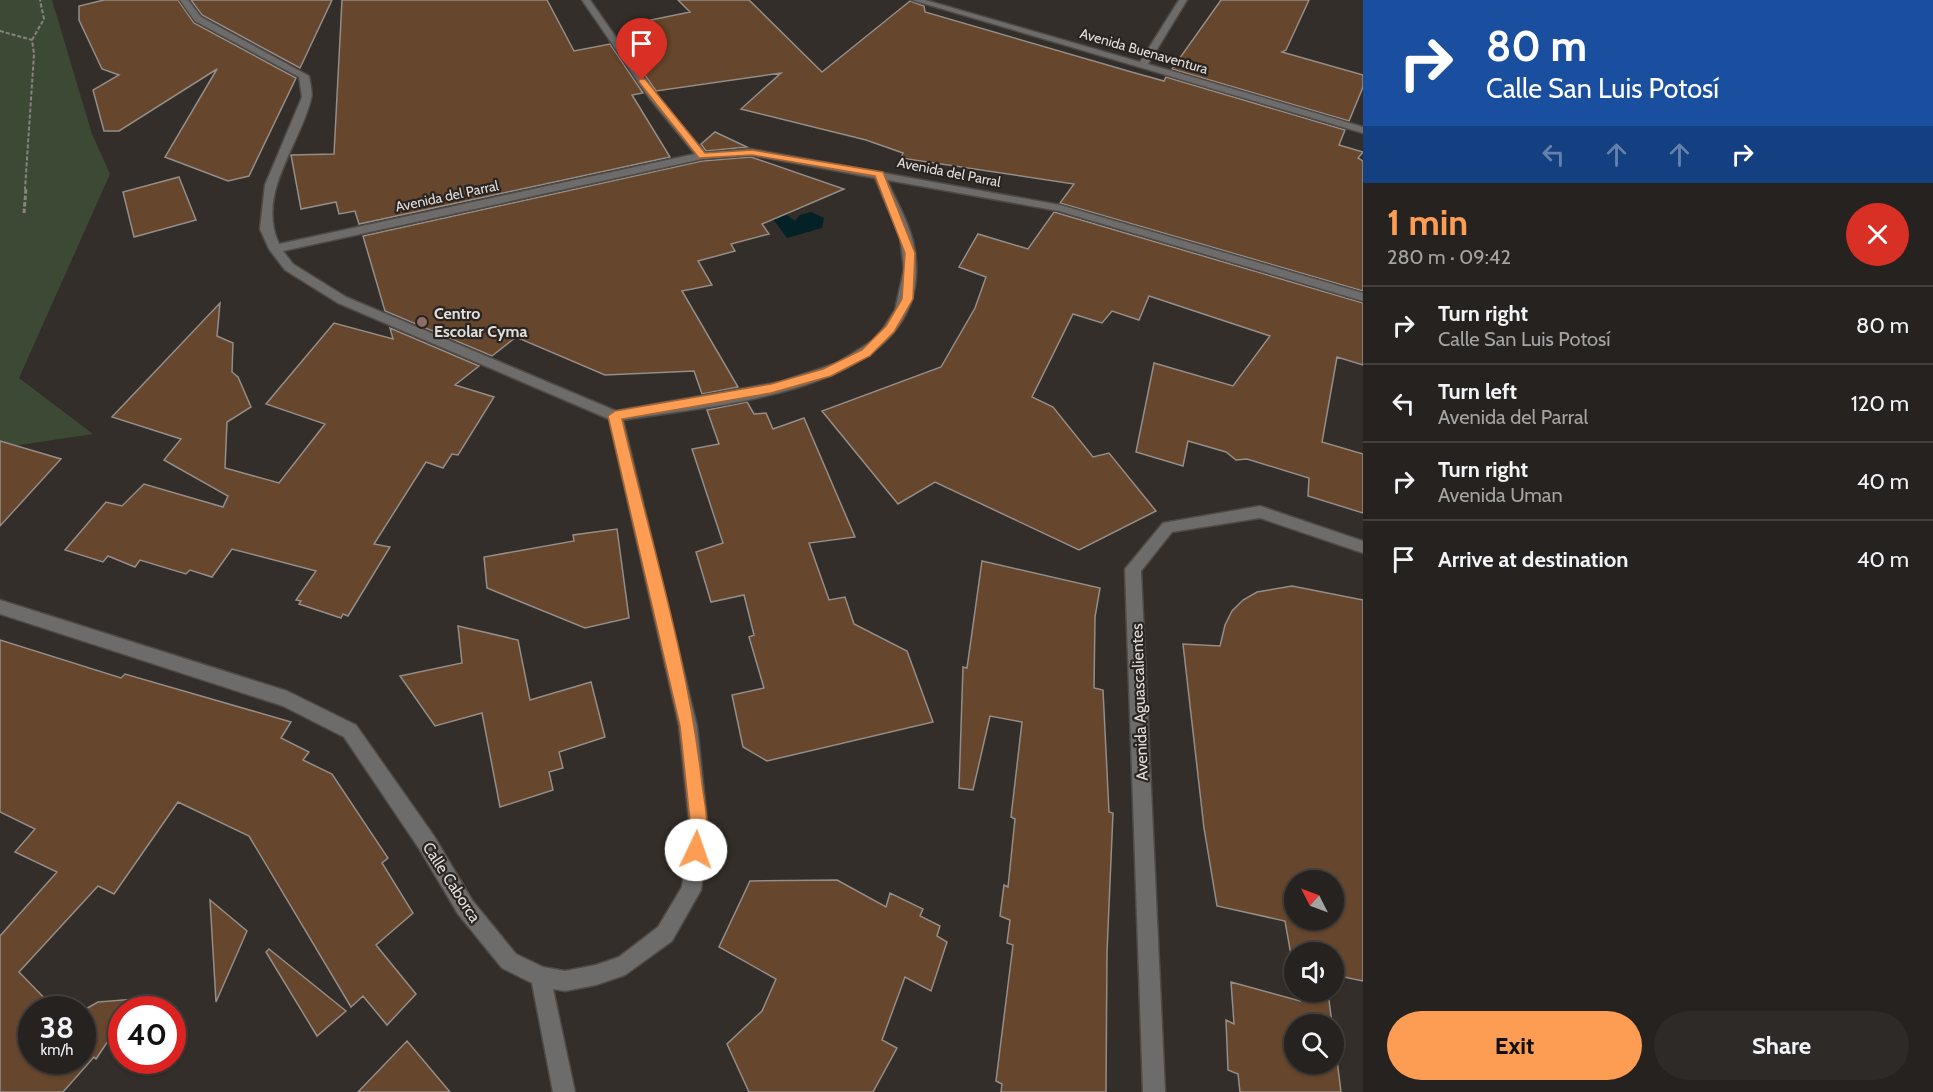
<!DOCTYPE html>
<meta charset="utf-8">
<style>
:root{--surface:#26221f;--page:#2e2a28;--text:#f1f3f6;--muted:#a4a4a4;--line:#423f3d;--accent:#fc9d53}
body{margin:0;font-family:Cabin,sans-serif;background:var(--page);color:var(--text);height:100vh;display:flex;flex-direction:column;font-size:22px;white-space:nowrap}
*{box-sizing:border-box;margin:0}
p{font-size:20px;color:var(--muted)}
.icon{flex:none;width:33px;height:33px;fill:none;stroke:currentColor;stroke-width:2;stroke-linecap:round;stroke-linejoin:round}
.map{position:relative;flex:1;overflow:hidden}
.details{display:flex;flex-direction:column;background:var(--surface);width:570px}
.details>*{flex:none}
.banner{background:#1a4fa0;color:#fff;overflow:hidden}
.needle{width:39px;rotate:312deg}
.controls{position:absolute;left:1284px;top:870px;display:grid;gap:12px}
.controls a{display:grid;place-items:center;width:60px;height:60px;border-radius:50%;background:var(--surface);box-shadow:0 2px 4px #0004,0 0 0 2px var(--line);font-size:30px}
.speed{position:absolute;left:18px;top:996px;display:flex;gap:12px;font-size:30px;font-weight:700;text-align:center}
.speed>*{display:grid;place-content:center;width:78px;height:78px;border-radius:50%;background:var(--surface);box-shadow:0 2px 4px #0004,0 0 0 2px var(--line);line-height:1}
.speed small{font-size:15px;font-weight:400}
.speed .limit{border:9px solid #d22;background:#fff;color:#111}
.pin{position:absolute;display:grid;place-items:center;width:51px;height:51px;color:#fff;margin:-62px -26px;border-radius:50% 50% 50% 0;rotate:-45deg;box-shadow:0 0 6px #0007}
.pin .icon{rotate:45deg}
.me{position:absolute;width:66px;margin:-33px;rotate:3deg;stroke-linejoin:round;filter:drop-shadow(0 0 4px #0008)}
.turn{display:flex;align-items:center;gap:21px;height:126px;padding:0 24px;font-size:27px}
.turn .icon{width:78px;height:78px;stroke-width:2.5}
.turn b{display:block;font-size:42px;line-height:51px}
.lanes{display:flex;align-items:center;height:57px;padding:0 24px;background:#0003;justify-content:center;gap:30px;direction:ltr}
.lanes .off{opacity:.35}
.round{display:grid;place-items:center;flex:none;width:63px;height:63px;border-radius:32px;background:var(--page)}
.headline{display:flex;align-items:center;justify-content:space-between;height:102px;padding:0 24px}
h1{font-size:36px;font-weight:700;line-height:45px;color:var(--accent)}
.primary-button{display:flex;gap:12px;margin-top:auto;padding:12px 24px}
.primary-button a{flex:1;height:69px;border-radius:36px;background:var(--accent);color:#111;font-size:24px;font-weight:700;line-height:69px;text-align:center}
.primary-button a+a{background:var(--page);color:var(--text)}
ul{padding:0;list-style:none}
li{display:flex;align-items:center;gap:18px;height:78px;padding:0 24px;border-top:2px solid var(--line)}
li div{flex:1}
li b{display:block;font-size:22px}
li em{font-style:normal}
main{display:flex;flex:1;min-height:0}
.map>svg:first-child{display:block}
.green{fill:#3c4934}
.water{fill:#052128}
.building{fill:#66462c;stroke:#948d88;stroke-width:1.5;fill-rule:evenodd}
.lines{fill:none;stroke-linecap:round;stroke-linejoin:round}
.minor-casing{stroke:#4f4a45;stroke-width:3}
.path-far1{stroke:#87837f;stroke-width:2;stroke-dasharray:4 2;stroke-linecap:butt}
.path{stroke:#87837f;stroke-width:3;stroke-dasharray:4.5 2;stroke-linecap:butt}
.minor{fill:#6e6b6b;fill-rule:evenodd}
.route{fill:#fc9d53;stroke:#a46636;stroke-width:1.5}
.education-dot{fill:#8d6e63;stroke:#292420;stroke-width:2}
.labels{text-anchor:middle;stroke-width:4.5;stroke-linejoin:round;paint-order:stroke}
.far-street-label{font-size:14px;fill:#e1dddb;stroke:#292420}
.poi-label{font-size:16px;font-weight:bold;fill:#e1dddb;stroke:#292420;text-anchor:start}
.street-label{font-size:16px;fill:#e1dddb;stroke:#292420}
</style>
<main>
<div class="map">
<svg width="1363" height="1092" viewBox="0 0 1363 1092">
<rect width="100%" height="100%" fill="#332e29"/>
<path class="green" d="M0,0H52L92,134L110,174L19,378L93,434L0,448Z"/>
<path class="water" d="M811,212L824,218L822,228L787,238L773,219L787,215L795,221L800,215Z"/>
<path class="building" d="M104,0H178L194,23L296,78L249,176L228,181L165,157L217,69L119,131H104L93,90L119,75L102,69L79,20V6Z
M191,0H332L300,68L202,15Z
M342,0H547L574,51L610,44L643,93L632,95L670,157L359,224L355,211L339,214L336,202L301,209L291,155L334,154Z
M678,0H749L822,72L910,1L924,6L925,12L1135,73L1164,81L1166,77L1345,130L1339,145L1363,152L1358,158L1363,161V291L1060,203L1074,184L901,158L903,153L866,140L741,109L781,73L656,91L622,42L662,35L651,20L690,12Z
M1221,0H1309L1286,50L1282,52L1363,75V87L1349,121L1172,69Z
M715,132L747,147L706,151L701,144Z
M751,157L844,189L762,224L769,234L731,244L735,251L698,261L712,285L682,291L738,387L702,394L694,371L605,375L516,337L492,356L385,311L363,236L702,161Z
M179,177L196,220L134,237L123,192Z
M1054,212L1363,303V365L1337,357L1322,442L1363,454V513L1308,496L1309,478L1247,459L1236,460L1226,452L1188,441L1183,466L1136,452L1154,363L1233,386L1270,336L1149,296L1139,320L1112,311L1102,323L1073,314L1032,397L1053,407L1093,457L1109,453L1156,511L1079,550L935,482L898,504L822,411L941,367L975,308L986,277L959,267L978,234L1028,249Z
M220,303L217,336L233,343L232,372L238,377L251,407L227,422L225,468L279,483L325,424L266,404L334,323L393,339L390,328L479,366L455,385L494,397L458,455L452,454L443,468L426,462L374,544L390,547L348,616L343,614L341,618L299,604L301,601L296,600L316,571L232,549L212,577L190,570L186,574L140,560L135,567L108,556L103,562L65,550L106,502L122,506L144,484L223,507L228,496L164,460L181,439L112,417Z
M747,402L754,414L766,413L773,429L804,418L855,537L809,543L829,600L845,597L854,624L907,651L933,722L767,761L743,747L732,695L764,688L749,637L754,635L744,595L711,602L696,552L723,543L692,449L719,444L707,410Z
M0,441L61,459L0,526Z
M617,529L629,618L585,628L487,588L484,557L574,541L573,535Z
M982,561L1100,588L1095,617L1094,688L1103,690L1109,812L1113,813L1107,952L1106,1092H1001L1002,1084L996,1081L1013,945L1007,943L1010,920L1000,916L1004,885L1008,887L1015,819L1011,817L1022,722L990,716L973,790L959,788L963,667L967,668Z
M1292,586L1363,600V981L1334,975V952H1294V972L1285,921L1217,906L1204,828L1183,644L1220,646L1225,625L1232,611L1243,600L1257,592ZM1294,880H1334V920H1294Z
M458,626L518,640L530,700L591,682L605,737L559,752L563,768L549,772L553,790L500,807L482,713L435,726L400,676L462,663Z
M0,640L121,678L125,674L291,722L281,738L309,752L303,760L332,774L388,858L382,863L413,913L376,945L416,994L387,1025L363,996L351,1007L249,836L178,802L114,894L98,886L19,972L56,1010H32V1060H82V1011L98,1002L135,999L128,1010H122V1020L96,1059L94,1057L63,1092H0V936L57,872L15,852L35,829L0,812Z
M837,880L886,907L890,893L923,909L920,916L940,926L937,936L947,942L931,991L905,977L882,1040L897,1048L873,1092H749L727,1044L762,1011L776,979L719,947L750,881Z
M210,900L247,931L216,1002Z
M269,949L346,1011L317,1036L266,952Z
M1231,982L1300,1001L1298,992H1328L1332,1024H1294V1064H1334V1036L1341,1092H1240L1238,1074L1228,1070L1226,1020L1234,1024Z
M407,1041L450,1092H358Z"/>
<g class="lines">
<defs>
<path id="minor" d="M180,0H188L201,17L309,76C310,83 313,92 311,99C299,147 256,194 279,244L695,154L650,99L582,0H590L656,95L705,153L751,149L1060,205L1363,293V301L1059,211L887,180C897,203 912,227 915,252C935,393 717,404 623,420L697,726L708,830L701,890L672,941L625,975L596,985L565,991L553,989L575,1092H553L532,983L502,968L458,914L420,850L344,737L283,706L0,614V600L287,691L356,725L434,836L472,900L516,954L543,967L565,971L596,965L619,957L658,927L682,887L690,830L679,726L609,419L338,303L285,270L269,249L260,229L265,185L302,97L299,77L195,21ZM751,155L875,178L900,237L904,269L895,310L882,330L872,341L837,363L780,382L616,411L346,297L293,264L283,251L702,159Z
M912,0H925L1140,62L1179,0H1187L1148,64L1363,127V133Z
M1260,506L1363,541V553L1260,518L1172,532L1141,571L1165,1092H1143L1125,569L1163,523Z"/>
</defs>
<use href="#minor" class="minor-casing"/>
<path class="path-far1" d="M0,31L32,40L34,54L25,189
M32,40L44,19L40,0"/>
<path class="path" d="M24,213L26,188"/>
<use href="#minor" class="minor"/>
</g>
<path class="route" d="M639,79H645L705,153L752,150L883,172L915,253L913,299L894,332L870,356L831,376L771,393L622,419C650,539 689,663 702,784C705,807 712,834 702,856L696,858L690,856L688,850L691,830L680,726L608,416L615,411L771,384L823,369L862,350L886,326L902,299L905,253L875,176L752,155L699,158L639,82Z"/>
<circle class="education-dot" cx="422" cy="322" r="6"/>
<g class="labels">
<g class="far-street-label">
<text transform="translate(1144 51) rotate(16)" y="5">Avenida Buenaventura</text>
<text transform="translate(949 172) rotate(11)" y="5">Avenida del Parral</text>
<text transform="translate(447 196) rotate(-12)" y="5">Avenida del Parral</text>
</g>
<g class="poi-label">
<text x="434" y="319">Centro<tspan x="434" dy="18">Escolar Cyma</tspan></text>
</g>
<g class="street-label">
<text transform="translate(1139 702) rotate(-92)" y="6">Avenida Aguascalientes</text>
<text transform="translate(452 882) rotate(57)" y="6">Calle Caborca</text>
</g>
</g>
</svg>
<div class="controls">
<a><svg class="needle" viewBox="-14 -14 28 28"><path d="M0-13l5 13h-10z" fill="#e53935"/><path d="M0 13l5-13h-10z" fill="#a4a4a4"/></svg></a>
<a><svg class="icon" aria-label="sound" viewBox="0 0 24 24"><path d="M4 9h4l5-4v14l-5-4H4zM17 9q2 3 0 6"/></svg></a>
<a><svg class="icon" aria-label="search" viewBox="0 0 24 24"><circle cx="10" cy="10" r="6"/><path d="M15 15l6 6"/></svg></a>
</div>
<div class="speed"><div>38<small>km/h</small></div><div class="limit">40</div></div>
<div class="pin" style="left:642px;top:80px;background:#d93025"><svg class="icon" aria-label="arrive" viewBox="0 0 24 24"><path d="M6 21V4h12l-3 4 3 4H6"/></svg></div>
<svg class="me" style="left:696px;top:850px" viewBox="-20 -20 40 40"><circle r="19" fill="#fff"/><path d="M0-13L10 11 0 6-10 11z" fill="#fc9d53"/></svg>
</div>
<section class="details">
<div class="banner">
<div class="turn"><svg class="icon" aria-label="right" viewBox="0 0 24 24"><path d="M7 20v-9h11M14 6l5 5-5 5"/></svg><div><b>80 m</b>Calle San Luis Potosí</div></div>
<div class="lanes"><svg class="icon off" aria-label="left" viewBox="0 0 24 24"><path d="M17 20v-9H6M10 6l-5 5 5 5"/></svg><svg class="icon off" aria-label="ahead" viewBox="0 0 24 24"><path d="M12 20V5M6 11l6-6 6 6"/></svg><svg class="icon off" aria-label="ahead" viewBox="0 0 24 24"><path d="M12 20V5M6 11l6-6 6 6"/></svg><svg class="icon" aria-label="right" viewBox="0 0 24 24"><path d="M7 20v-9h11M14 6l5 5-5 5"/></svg></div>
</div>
<div class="headline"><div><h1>1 min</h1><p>280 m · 09:42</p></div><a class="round" style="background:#d93025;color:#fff"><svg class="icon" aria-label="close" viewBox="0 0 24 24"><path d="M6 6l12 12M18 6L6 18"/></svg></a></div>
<ul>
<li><svg class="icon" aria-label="right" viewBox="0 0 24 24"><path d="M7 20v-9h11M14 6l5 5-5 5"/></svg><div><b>Turn right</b><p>Calle San Luis Potosí</p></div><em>80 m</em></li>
<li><svg class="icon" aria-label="left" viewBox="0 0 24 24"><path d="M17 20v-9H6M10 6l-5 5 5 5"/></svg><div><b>Turn left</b><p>Avenida del Parral</p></div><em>120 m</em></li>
<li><svg class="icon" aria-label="right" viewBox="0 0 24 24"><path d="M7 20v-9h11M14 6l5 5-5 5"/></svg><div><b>Turn right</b><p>Avenida Uman</p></div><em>40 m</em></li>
<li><svg class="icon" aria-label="arrive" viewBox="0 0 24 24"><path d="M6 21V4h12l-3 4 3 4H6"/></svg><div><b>Arrive at destination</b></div><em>40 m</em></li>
</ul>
<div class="primary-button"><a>Exit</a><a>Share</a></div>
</section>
</main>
